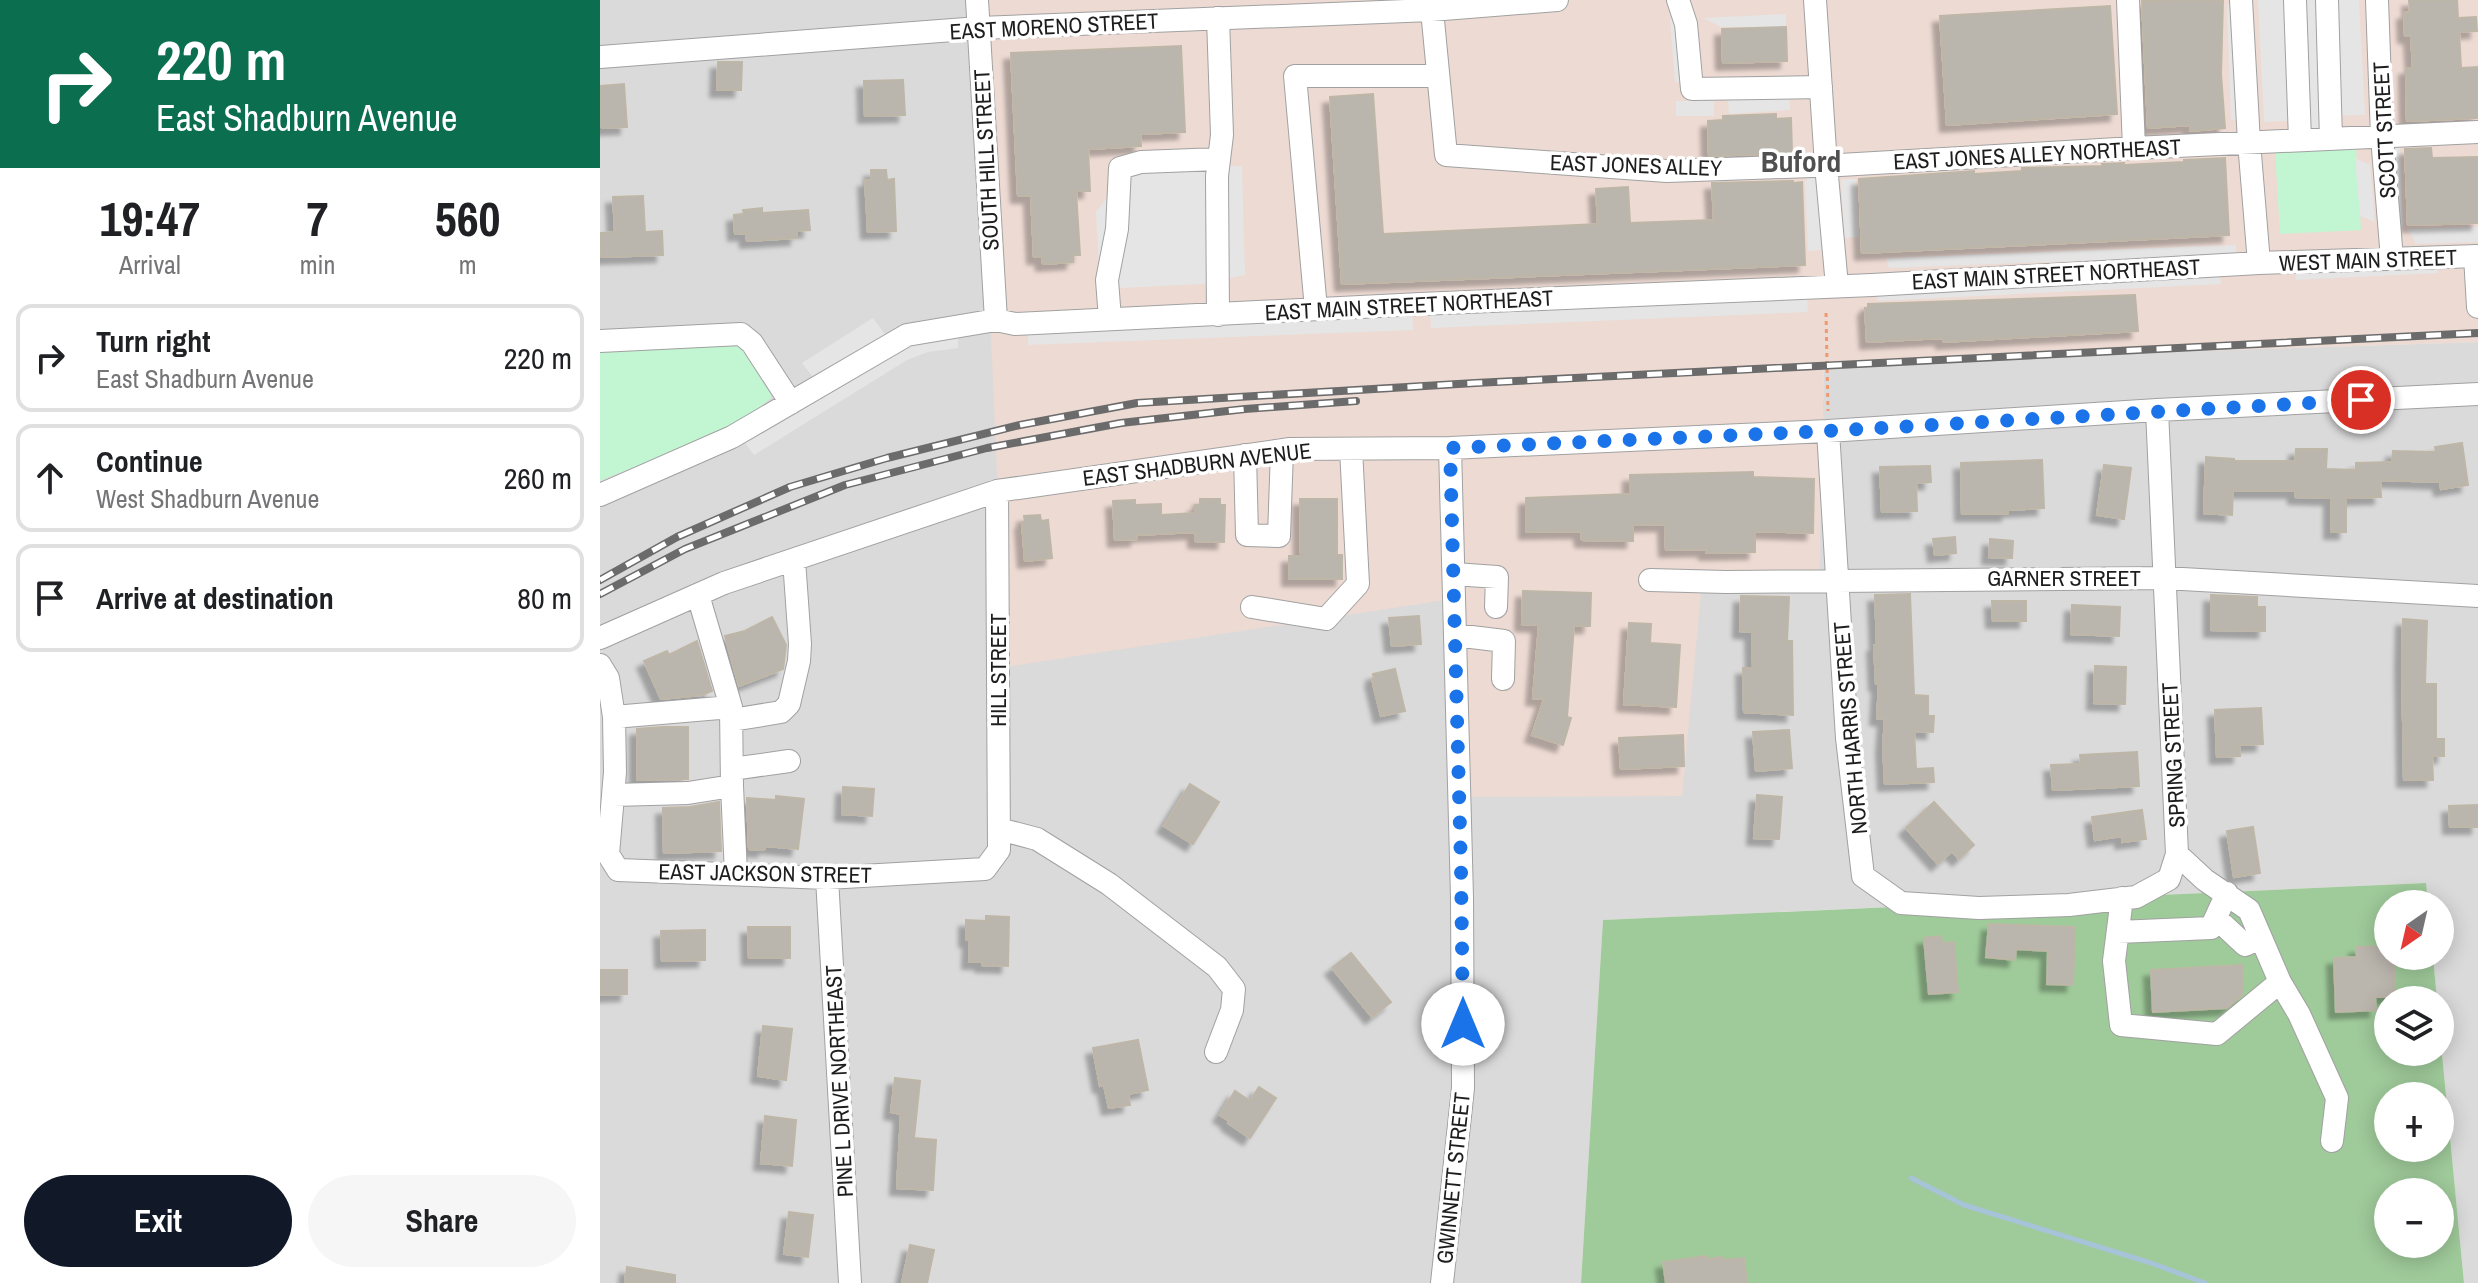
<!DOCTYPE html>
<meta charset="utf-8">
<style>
:root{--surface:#fff;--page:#f6f6f6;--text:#202124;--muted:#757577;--line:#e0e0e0;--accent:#111827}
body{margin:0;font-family:"Archivo Narrow",sans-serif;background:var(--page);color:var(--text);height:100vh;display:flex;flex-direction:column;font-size:30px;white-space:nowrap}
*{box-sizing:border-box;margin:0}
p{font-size:26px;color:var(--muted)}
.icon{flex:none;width:44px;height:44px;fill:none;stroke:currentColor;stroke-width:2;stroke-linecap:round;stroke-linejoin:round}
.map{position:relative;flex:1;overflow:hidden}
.details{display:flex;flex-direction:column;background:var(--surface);width:600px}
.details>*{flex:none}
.banner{background:#0b6e4f;color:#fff;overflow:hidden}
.needle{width:52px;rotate:214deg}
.controls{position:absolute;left:1774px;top:890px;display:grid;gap:16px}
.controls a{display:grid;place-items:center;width:80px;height:80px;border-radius:50%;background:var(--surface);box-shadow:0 4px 20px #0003;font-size:40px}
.pin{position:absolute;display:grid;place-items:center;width:68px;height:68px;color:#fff;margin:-34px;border:4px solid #fff;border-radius:50%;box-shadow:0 2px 8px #0007}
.me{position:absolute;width:88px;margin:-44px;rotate:0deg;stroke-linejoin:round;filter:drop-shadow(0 0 6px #0008)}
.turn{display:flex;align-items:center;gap:28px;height:168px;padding:0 24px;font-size:36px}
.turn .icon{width:104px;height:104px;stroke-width:2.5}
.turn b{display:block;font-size:56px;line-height:68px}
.eta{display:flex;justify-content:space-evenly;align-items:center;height:136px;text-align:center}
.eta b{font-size:48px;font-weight:700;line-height:56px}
.button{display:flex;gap:16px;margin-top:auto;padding:16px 24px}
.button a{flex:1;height:92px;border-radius:48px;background:var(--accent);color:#fff;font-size:32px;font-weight:700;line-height:92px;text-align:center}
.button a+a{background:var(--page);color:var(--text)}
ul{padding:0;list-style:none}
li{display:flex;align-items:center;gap:24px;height:108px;margin:0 16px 12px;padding:0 8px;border:4px solid var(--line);border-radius:16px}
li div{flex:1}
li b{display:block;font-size:30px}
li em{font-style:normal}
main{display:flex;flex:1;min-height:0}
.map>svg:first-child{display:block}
.residential{fill:#dbdada}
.commercial{fill:#eddad3}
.forest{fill:#9fca9a;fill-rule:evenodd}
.park{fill:#c2f5d1}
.parking{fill:#e5e5e5}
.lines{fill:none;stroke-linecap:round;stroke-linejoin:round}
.stream{stroke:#a6c3d8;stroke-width:5}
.building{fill:#bab5ad;stroke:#beb6a7;stroke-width:2;filter:url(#shadow)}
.minor-casing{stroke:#a1a1a1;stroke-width:24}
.path{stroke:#f09971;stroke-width:3;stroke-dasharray:4 4;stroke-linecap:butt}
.minor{stroke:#fff;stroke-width:22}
.rail-casing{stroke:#6b6b6b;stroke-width:8}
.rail{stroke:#fff;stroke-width:5;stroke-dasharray:15;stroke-linecap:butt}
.route{stroke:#1a73e8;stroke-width:14;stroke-dasharray:0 25.2}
.labels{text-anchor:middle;stroke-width:7;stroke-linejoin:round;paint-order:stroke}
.street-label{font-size:22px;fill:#1d1d1d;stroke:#fff}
.district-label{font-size:30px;font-weight:bold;fill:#505050;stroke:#fff}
</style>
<main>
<section class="details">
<div class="banner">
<div class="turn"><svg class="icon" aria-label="right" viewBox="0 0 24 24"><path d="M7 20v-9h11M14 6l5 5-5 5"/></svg><div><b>220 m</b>East Shadburn Avenue</div></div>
</div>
<div class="eta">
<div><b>19:47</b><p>Arrival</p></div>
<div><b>7</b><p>min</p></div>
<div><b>560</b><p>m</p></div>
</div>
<ul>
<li><svg class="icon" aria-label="right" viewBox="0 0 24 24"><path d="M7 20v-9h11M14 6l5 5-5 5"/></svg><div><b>Turn right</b><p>East Shadburn Avenue</p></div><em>220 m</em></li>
<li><svg class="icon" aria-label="ahead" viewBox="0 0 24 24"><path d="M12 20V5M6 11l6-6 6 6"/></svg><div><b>Continue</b><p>West Shadburn Avenue</p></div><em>260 m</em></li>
<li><svg class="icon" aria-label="arrive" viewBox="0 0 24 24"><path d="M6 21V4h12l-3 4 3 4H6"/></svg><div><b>Arrive at destination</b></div><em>80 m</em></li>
</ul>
<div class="button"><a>Exit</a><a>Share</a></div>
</section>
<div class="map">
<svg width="1878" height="1283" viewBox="0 0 1878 1283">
<defs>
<filter id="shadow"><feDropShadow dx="-7" dy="7" stdDeviation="2" flood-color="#0004"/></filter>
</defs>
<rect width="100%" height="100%" fill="#edece3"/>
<path class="residential" d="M0,0H377L845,600L1103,571L1219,572L1224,363L1878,342V1283H1864L1840,1033V1000H1837L1833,956H1840V904H1828L1825,883L1003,920L981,1283H0Z"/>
<path class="commercial" d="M377,0H1878V342L1224,363L1219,572L1103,571L1082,796L851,797L845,600L405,667Z"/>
<path class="forest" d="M1826,883L1828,904H1788V956H1833L1837,1000H1788V1052H1840V1033L1864,1283H981L1003,920ZM1788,1096H1840V1148H1788ZM1788,1192H1840V1244H1788Z"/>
<path class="park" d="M1756,147L1761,230L1680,234L1675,150Z
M141,342L172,384L171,398C123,440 58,456 0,481V348Z"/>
<path class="parking" d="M1634,0L1641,63L1631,70H1637L1639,120H1631L1627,5Z
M1658,0H1759L1765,115L1724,116V131L1705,132L1704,120L1664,122Z
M1186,14V27H1121L1103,18Z
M1077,18L1082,82H1075L1070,19Z
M1189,95L1190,110L1129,114L1128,99Z
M1076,101H1114V116H1076Z
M1792,145H1800L1803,226H1795Z
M1755,158L1770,165L1775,222L1760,216Z
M642,166L645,275L602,284L500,289L496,212L529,168Z
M1218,172L1221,250L1208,251L1205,181Z
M1241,179H1256L1259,237L1244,238Z
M1878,227V242L1816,244L1808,229Z
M1636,245V255L1289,268L1286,258Z
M1837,264L1838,273L1696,280L1695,271Z
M1620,276L1621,284L1277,301V293Z
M1207,298L1208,312L831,328L830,313Z
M812,314L813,330L428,345V330Z
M273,318L294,347L358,333V348L328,352L307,360L154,455L145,443L223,390L202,363Z"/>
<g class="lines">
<path class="stream" d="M1311,1178L1364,1205L1551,1263L1605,1283"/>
</g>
<path class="building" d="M1623,0L1621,74L1625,128L1590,131L1591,125L1548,128L1542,1Z
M1809,0H1857L1858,18L1876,17L1877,31L1859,32L1861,68L1878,67V118L1807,121L1806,68H1813L1811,36H1805L1804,13L1810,12Z
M1510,6L1517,114L1347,125L1340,16Z
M1186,27L1187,61L1123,63L1122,29Z
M581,46L585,132L540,134L541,146L488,149L490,191H476L480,255H473V262L443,264L442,257H434L431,196H418L411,53Z
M118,62H142L141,90H117Z
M303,80L305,115L265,116L264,81Z
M24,84L27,127L2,128L0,119V86Z
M773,94L783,234L998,224L996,189L1028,187L1030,223L1114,220L1112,183L1193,181V183L1202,182L1205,265L742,284L730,97Z
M1176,114V119L1191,118L1192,153L1109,156L1108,121L1123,120V116Z
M1831,148L1832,158L1878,157V223L1808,225L1805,149Z
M1625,158L1629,235L1262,253L1259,179L1374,171V174L1422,171V168L1503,166L1502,164L1524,163V165L1584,162V160Z
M271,170H286L287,180L294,179L296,231L268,232L265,180H271Z
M43,196L45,232L62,231L63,255L1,257L0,233L15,232L13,197Z
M162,208V213L208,210L210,230L197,231V238L147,241L146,233L135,234L134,215L144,214L143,210Z
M1535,295L1538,331L1343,342V338L1267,342L1265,308H1268V304Z
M1862,443L1868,485L1841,489L1840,482L1780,480L1781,497L1746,498V532H1731V498L1695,497V491H1633L1632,515L1604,513L1606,457L1634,459V461H1695L1696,449H1727L1726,469L1756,470V463L1792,462L1793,451L1836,452L1835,447Z
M1442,460L1444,508L1408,510V514H1362L1361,463Z
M1504,465L1531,468L1524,519L1497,515Z
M1330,466L1331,482L1316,483L1317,511L1282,512L1280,467Z
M1153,472V477L1214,479L1213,533L1155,531V552L1106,553V549L1066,550L1065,524L1033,525V541L982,540L981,531L926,532V498L1030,494V475Z
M600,499H620V505H625L624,542L595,541V532L537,535V539L515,540L513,501L535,500V505L561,504V515L595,513V505H600Z
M700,499H737V555H742V579H689V556H701Z
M440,515L441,521L448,520L452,558L425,561L422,522H425L424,516Z
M1355,537L1356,553L1335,555L1333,539Z
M1390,539L1413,541L1412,558L1389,557Z
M923,591L991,593L990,626H974L967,717L971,718L963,745L932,735L944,699L933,698L939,625L922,624Z
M1310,594L1314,695L1328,696V716H1334L1333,732L1314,731L1316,769L1333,768L1334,782L1285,784L1283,746L1285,719L1277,718L1279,684H1276L1274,645H1277L1275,595Z
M1611,595L1657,597V607H1665V631L1611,630Z
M1141,596L1189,597L1187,641H1192L1193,715L1144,712L1143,668H1153L1152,632L1140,631Z
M1392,601H1426V621H1393Z
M1472,605L1520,607L1519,636L1471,634Z
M819,616L821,644L792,646L789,618Z
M172,617L186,645L183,669L139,686L125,636L145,631Z
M1803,619L1827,621L1825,684H1836V739H1844V756H1832L1833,780H1804L1802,663Z
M1029,623L1051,624L1050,643L1080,645L1076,707L1024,704Z
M97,641L112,691L102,695L61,699L44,661L67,651L69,655Z
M1495,666L1526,667L1525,704L1494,703Z
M795,669L805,711L781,716L772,679H774L773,674Z
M1661,708L1663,744L1639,745L1640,756L1617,757L1615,710Z
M63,727H88V779L37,780V729Z
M1189,730L1192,768L1156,771L1153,732Z
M1083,735L1084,766L1021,769L1019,738Z
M1537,752L1539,786L1453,790L1451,765L1481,764L1480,755Z
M590,784L619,802L593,844L564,826Z
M243,787L274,789L272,816L242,814Z
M1157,795L1182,797L1179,839L1154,838Z
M176,796L204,799L198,849L165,846L164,850L149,849L147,798L176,800Z
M119,802L121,851L64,853L63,808L90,807Z
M1334,802L1374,845L1359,859L1352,851L1338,864L1306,828Z
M1878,805V827H1850L1849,806Z
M1542,810L1546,839L1522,842V836L1495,840L1492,817Z
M1653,827L1660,873L1634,877L1627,831Z
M386,916L409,917L408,966L382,965V962H369L370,940H366V920L386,921Z
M1389,924L1475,927L1473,985L1447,984L1448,951L1416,949L1415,960L1386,957Z
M148,927H190V958H149Z
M105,930V960L62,961L61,931Z
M1341,936L1342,943L1354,942L1358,992L1329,994L1324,938Z
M1788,946V956H1794L1795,997H1775L1776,1010L1736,1012L1734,958L1757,957L1756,947Z
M751,953L791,1002L772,1017L732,968Z
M1642,965L1643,994L1627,1008L1553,1012L1551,970Z
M0,970H27V994L0,995Z
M163,1026L192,1029L186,1080L158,1076Z
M538,1040L548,1090L528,1094L530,1105L509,1108L504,1085L500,1086L493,1048Z
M295,1078L320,1081L314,1138L336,1140L333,1190L297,1188L301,1114L291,1112Z
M659,1087L676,1098L650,1138L628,1123L629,1121L620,1115L635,1091L650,1101Z
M165,1116L196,1120L192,1166L161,1163Z
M189,1212L213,1215L208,1257L184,1254Z
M310,1245L334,1250L327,1283H302Z
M1107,1256V1259L1123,1257V1260L1144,1258L1147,1283H1066L1063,1262Z
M27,1267L75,1275V1283H25Z"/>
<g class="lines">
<defs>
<path id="minor" d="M377,0L396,320
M831,0L846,155L1067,171L1240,165L1534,148L1878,132
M1078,0L1086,24L1092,89L1221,87
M1215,0L1226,165L1237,286
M1528,0L1534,148
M1641,0L1649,142L1659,263
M1695,0L1700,140
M1727,0L1731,139
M1777,0L1782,137L1792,259
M0,57L379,28L831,10L957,0
M1875,256L1878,307
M716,309L695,76H838
M618,315L617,176L622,135L618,18
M510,319L507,280L517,229L520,168L541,162L619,159
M0,341L141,334L152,343L191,403
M1557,410L1577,854L1605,880L1649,910L1680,982L1699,1014L1737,1098L1732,1141
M1228,431L1247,738L1263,876L1301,903L1379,908L1469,905L1536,897L1569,879L1577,854
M645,455L647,535L679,536L682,450
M0,495L132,437L307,335L396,320L415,324L820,304L1272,285L1659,263L1878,256
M854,574L897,577L896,607
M1050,580L1126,582L1565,578L1878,596
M652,607L726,619L758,584L751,449
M855,635L904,641L903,679
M0,638L124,583L397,491L690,449L850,448L1228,431L1557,410L1878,394
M0,665L8,678L14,717L15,772L8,854L18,870L227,878L385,869L399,850L397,491
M131,708L132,786
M14,717L131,707L98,595
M132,720L181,712L189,704L199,661L200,644L194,560
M132,769L189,761
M13,795L88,793L132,786L136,874
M399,829L437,839L509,884L617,967L634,989L632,1010L616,1052
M227,878L250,1283
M1522,898L1514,961L1521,1025L1617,1034L1680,982
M1616,918L1645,945L1661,938
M1518,932L1611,928L1627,893
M842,1283L863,1088L862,897L850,448"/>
</defs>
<use href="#minor" class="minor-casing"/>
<path class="path" d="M1226,313L1228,411"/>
<use href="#minor" class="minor"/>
<defs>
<path id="rail" d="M0,580L77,537L190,487L287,458L420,425L537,403L875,383L1878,333
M0,594L85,549L245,485L387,448L521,423L645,409L756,401"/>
</defs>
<use href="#rail" class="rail-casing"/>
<use href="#rail" class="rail"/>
</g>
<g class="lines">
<path class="route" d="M863,1024L861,868L850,448L1228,431L1761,400"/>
</g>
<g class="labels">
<g class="street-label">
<text transform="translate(454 26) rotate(-3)" y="8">EAST MORENO STREET</text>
<text transform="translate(1784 130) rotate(-93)" y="8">SCOTT STREET</text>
<text transform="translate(1437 154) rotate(-3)" y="8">EAST JONES ALLEY NORTHEAST</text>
<text transform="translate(386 160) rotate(-93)" y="8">SOUTH HILL STREET</text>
<text transform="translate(1036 165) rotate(2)" y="8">EAST JONES ALLEY</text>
<text transform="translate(1768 260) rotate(-2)" y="8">WEST MAIN STREET</text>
<text transform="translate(1456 274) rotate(-3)" y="8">EAST MAIN STREET NORTHEAST</text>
<text transform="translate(809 305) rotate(-3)" y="8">EAST MAIN STREET NORTHEAST</text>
<text transform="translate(597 464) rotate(-7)" y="8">EAST SHADBURN AVENUE</text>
<text x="1464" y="586">GARNER STREET</text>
<text transform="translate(398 670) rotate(-90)" y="8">HILL STREET</text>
<text transform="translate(1250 728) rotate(-95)" y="8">NORTH HARRIS STREET</text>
<text transform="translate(1573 755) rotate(-93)" y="8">SPRING STREET</text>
<text transform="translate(165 873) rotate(1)" y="8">EAST JACKSON STREET</text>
<text transform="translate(239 1081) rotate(-93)" y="8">PINE L DRIVE NORTHEAST</text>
<text transform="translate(853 1178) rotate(-84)" y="8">GWINNETT STREET</text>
</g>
<g class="district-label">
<text x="1201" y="172">Buford</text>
</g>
</g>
</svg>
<div class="controls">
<a><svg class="needle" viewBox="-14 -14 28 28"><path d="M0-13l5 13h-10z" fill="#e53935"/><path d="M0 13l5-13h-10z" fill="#757577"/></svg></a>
<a><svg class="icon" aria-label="layers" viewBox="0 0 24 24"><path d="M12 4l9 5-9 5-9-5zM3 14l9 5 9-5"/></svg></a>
<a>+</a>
<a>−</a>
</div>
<div class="pin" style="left:1761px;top:400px;background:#d93025"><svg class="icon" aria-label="arrive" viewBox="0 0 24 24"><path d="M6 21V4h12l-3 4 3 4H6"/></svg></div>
<svg class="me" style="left:863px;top:1024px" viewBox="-20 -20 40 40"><circle r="19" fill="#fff"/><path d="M0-13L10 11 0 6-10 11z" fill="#1a73e8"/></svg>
</div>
</main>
